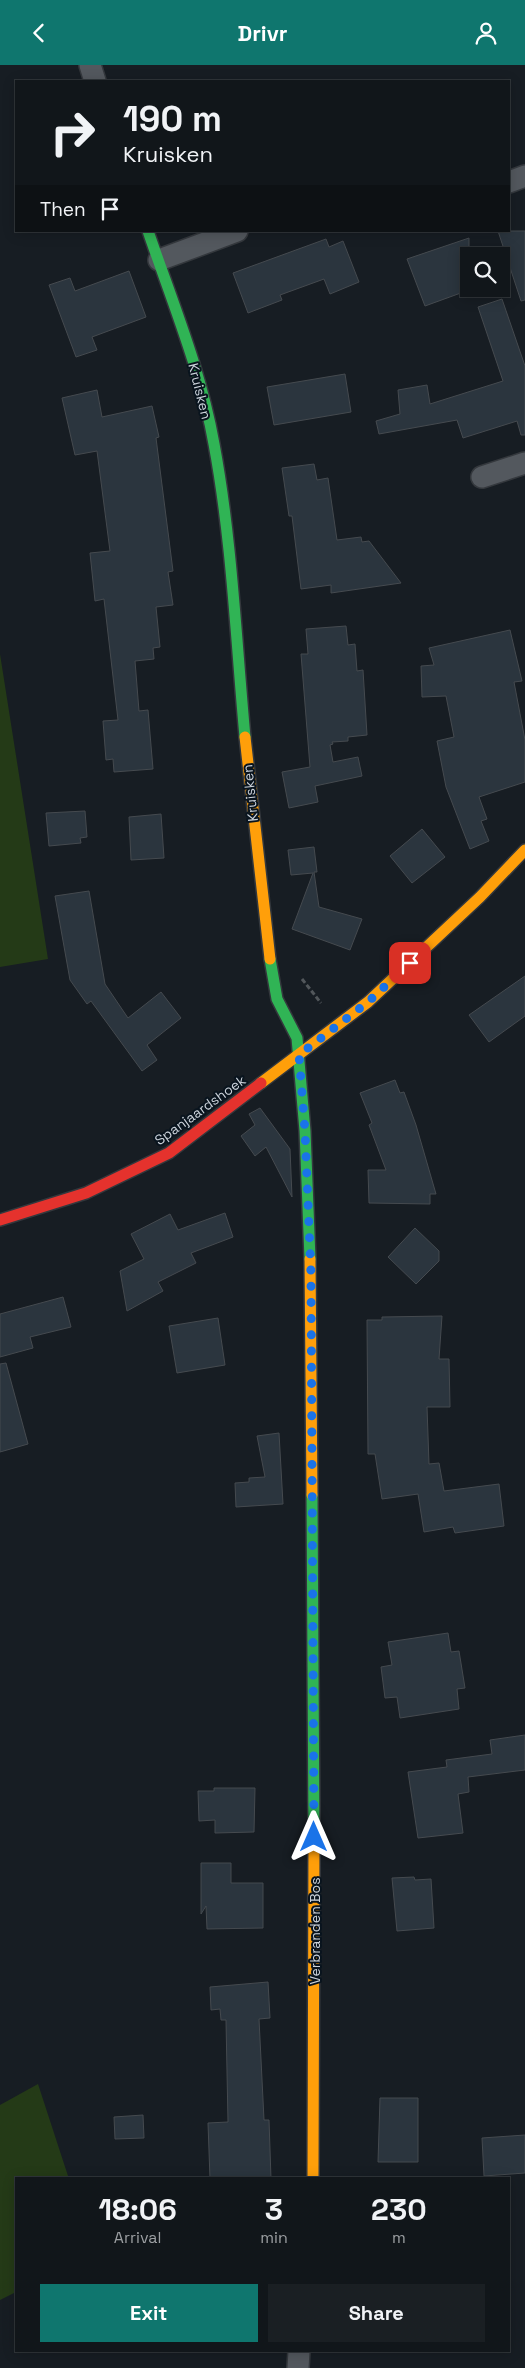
<!DOCTYPE html>
<style>
:root{--surface:#11161a;--page:#1a1f23;--text:#f1f3f6;--muted:#9c9fa2;--line:#303539;--accent:#0f766e}
body{margin:0;font-family:"Space Grotesk",sans-serif;background:var(--page);color:var(--text);height:100vh;display:flex;flex-direction:column;font-size:19px;white-space:nowrap}
*{box-sizing:border-box;margin:0}
p{font-size:16px;color:var(--muted)}
.icon{flex:none;width:28px;height:28px;fill:none;stroke:currentColor;stroke-width:2;stroke-linecap:round;stroke-linejoin:round}
.map{position:relative;flex:1;overflow:hidden}
.panel{position:absolute;left:15px;top:2112px;width:495px;height:175px;display:flex;flex-direction:column;background:var(--surface);border-radius:0px;box-shadow:0 2px 12px #0003,0 0 0 1px var(--line)}
.panel>*{flex:none}
.top-card{position:absolute;left:15px;top:15px;width:495px;height:152px;border-radius:0px;box-shadow:0 2px 12px #0003,0 0 0 1px var(--line);background:#11161a;color:var(--text);overflow:hidden}
.controls{position:absolute;left:460px;top:182px;display:grid;gap:10px}
.controls a{display:grid;place-items:center;width:50px;height:50px;border-radius:0px;background:var(--surface);box-shadow:0 2px 12px #0003,0 0 0 1px var(--line);font-size:25px}
.pin{position:absolute;display:grid;place-items:center;width:42px;height:42px;color:#fff;margin:-21px;border-radius:10px;box-shadow:0 2px 8px #0006}
.me{position:absolute;width:55px;margin:-28px;rotate:0deg;stroke-linejoin:round;filter:drop-shadow(0 0 4px #0008)}
.turn{display:flex;align-items:center;gap:18px;height:105px;padding:0 25px;font-size:22px}
.turn .icon{width:65px;height:65px;stroke-width:2.5}
.turn b{display:block;font-size:35px;line-height:42px}
.then{display:flex;align-items:center;height:48px;padding:0 25px;background:#0003;gap:10px;font-size:19px}
.eta{display:flex;justify-content:space-evenly;align-items:center;height:85px;text-align:center}
.eta b{font-size:30px;font-weight:800;line-height:35px}
.action{display:flex;gap:10px;margin-top:auto;padding:10px 25px}
.action a{flex:1;height:58px;border-radius:0px;background:var(--accent);color:#fff;font-size:20px;font-weight:800;line-height:58px;text-align:center}
.action a+a{background:var(--page);color:var(--text)}
header{display:flex;justify-content:space-between;align-items:center;height:65px;padding:0 25px;background:var(--accent);color:#fff;font-size:22px;font-weight:800}
.map>svg:first-child{display:block}
.green{fill:#243a17}
.building{fill:#2b353e;stroke:#454a4f}
.lines{fill:none;stroke-linecap:round;stroke-linejoin:round}
.street-casing{stroke:#34383d;stroke-width:24}
.fast-casing{stroke:#34383d;stroke-width:14}
.slow-casing{stroke:#34383d;stroke-width:14}
.jam-casing{stroke:#34383d;stroke-width:14}
.path{stroke:#52575b;stroke-width:3;stroke-dasharray:5 2.5;stroke-linecap:butt}
.street{stroke:#53585e;stroke-width:21}
.fast{stroke:#30b455;stroke-width:11}
.slow{stroke:#ff9f0a;stroke-width:11}
.jam{stroke:#e5322d;stroke-width:11}
.route{stroke:#1a73e8;stroke-width:9;stroke-dasharray:0 16.2}
.labels{text-anchor:middle;stroke-width:4;stroke-linejoin:round;paint-order:stroke}
.street-label{font-size:14px;fill:#cbd2da;stroke:#09141e}
</style>
<header><svg class="icon" aria-label="back" viewBox="0 0 24 24"><path d="M15 5l-7 7 7 7"/></svg>Drivr<svg class="icon" aria-label="person" viewBox="0 0 24 24"><circle cx="12" cy="8" r="4"/><path d="M4 21q1-7 8-7t8 7"/></svg></header>
<div class="map">
<svg width="525" height="2303" viewBox="0 0 525 2303">
<rect width="100%" height="100%" fill="#171d23"/>
<path class="green" d="M0,589L48,894L0,902Z
M38,2019L69,2114H16V2227L0,2235V2040Z"/>
<path class="building" d="M498,166H525V235L521,236Z
M469,173V225L425,241L407,194Z
M326,174L329,182L343,176L359,217L330,229L324,214L280,230L282,235L248,248L233,208Z
M129,206L146,252L92,272L97,285L76,292L49,220L70,213L75,226Z
M502,234L525,301V370H521L517,356L463,373L457,355L379,369L376,356L400,349L398,325L427,320L430,339L503,316L478,242Z
M345,309L351,347L274,360L267,322Z
M97,325L102,352L152,341L159,372L156,373L173,506L168,507L173,540L156,542L160,582L153,583L154,594L135,596L139,646L148,645L153,704L114,707L113,694L106,695L103,656L118,655L104,534L95,536L90,488L110,486L97,386L75,390L62,333Z
M314,399L317,415L328,413L337,475L361,472L362,477L369,476L401,518L331,528V520L301,524L292,451H289L282,403Z
M346,561L348,580L355,579L357,606L363,605L367,670L348,672V676L332,677L333,679L330,680L333,697L358,692L362,711L315,721L318,737L289,743L282,707L310,702L301,589H308L306,564Z
M510,565L522,616L514,617L525,675V717L479,732L487,754L481,756L489,776L470,784L446,722L437,676L454,672L446,631L422,632L421,601L434,600L429,583Z
M85,746L87,772L80,773L81,778L49,781L46,748Z
M161,749L164,793L131,795L129,752Z
M422,764L445,792L412,818L390,791Z
M314,782L317,807H314L319,842L362,854L350,885L292,864L313,808L291,810L288,785Z
M89,826L105,919L128,953L161,927L181,953L147,980L157,995L142,1006L91,936L87,939L70,915L55,831Z
M525,911V951L489,977L469,950Z
M395,1015L400,1028L404,1027L416,1060L436,1129H430V1139L369,1138L368,1105H386L369,1060L372,1058L360,1028Z
M260,1043L290,1084L292,1132L266,1082L255,1091L241,1071L255,1060L249,1049Z
M225,1148L233,1172L191,1188L196,1198L158,1217L163,1226L127,1246L120,1206L144,1194L131,1169L170,1149L178,1165Z
M415,1163L439,1186V1196L416,1219L388,1192Z
M63,1232L71,1262L30,1272L33,1283L0,1292V1249Z
M442,1251L439,1294H449L450,1342H427L429,1399L439,1398L444,1426L499,1419L504,1461L455,1468L453,1462L424,1467L418,1429L382,1434L375,1389H368L367,1255H382V1252Z
M218,1253L225,1300L177,1308L169,1261Z
M6,1298L28,1379L0,1387V1299Z
M279,1368L283,1439L236,1442L235,1418L249,1417V1413L265,1412L257,1371Z
M448,1568L451,1587L459,1586L465,1623L457,1624L459,1644L400,1653L397,1632L385,1633L381,1602L392,1600L388,1577Z
M525,1670V1705L468,1712L469,1727L458,1729L463,1768L418,1773L408,1707L447,1702L446,1695L492,1689L490,1675Z
M214,1723H255L254,1767L215,1768V1755L199,1756L198,1726H214Z
M201,1798H231V1818H263V1863L207,1864L206,1841L201,1849Z
M414,1812L415,1815L431,1814L434,1863L397,1866L392,1813Z
M268,1917L270,1953L259,1954L264,2055H269L271,2114H210L208,2058L228,2057L226,1955H221L220,1944L211,1945L210,1922Z
M380,2033H418V2097H378Z
M143,2050L144,2073L115,2074L114,2052Z
M525,2070V2108L484,2111L482,2073Z"/>
<g class="lines">
<defs>
<path id="street" d="M90,0L95,16
M509,117L525,111
M159,195L237,166
M482,412L525,398
M298,2303L299,2286"/>
<path id="fast" d="M148,166C172,236 201,306 214,379C232,475 236,575 245,672
M270,894L277,934L297,973L305,1066L310,1194
M312,1430L314,1770"/>
<path id="slow" d="M245,672L270,894
M261,1018L368,937L480,832L525,785
M310,1194L312,1430
M313,2114L314,1770"/>
<path id="jam" d="M0,1155L86,1128L169,1088L261,1018"/>
</defs>
<use href="#street" class="street-casing"/>
<use href="#fast" class="fast-casing"/>
<use href="#slow" class="slow-casing"/>
<use href="#jam" class="jam-casing"/>
<path class="path" d="M302,914L321,938"/>
<use href="#street" class="street"/>
<use href="#fast" class="fast"/>
<use href="#slow" class="slow"/>
<use href="#jam" class="jam"/>
</g>
<g class="lines">
<path class="route" d="M314,1772L311,1208L305,1066L299,990L368,937L410,898"/>
</g>
<g class="labels">
<g class="street-label">
<text transform="translate(200 326) rotate(76)" y="5">Kruisken</text>
<text transform="translate(250 728) rotate(-96)" y="5">Kruisken</text>
<text transform="translate(200 1045) rotate(-36)" y="5">Spanjaardshoek</text>
<text transform="translate(315 1866) rotate(-90)" y="5">Verbranden Bos</text>
</g>
</g>
</svg>
<div class="controls">
<a><svg class="icon" aria-label="search" viewBox="0 0 24 24"><circle cx="10" cy="10" r="6"/><path d="M15 15l6 6"/></svg></a>
</div>
<div class="pin" style="left:410px;top:898px;background:#d93025"><svg class="icon" aria-label="arrive" viewBox="0 0 24 24"><path d="M6 21V4h12l-3 4 3 4H6"/></svg></div>
<svg class="me" style="left:314px;top:1772px" viewBox="-20 -20 40 40"><path d="M0-17L14 15 0 8-14 15z" fill="#1a73e8" stroke="#fff" stroke-width="4"/></svg>
<div class="top-card">
<div class="turn"><svg class="icon" aria-label="right" viewBox="0 0 24 24"><path d="M7 20v-9h11M14 6l5 5-5 5"/></svg><div><b>190 m</b>Kruisken</div></div>
<div class="then">Then<svg class="icon" aria-label="arrive" viewBox="0 0 24 24"><path d="M6 21V4h12l-3 4 3 4H6"/></svg></div>
</div>
<section class="panel">
<div class="eta">
<div><b>18:06</b><p>Arrival</p></div>
<div><b>3</b><p>min</p></div>
<div><b>230</b><p>m</p></div>
</div>
<div class="action"><a>Exit</a><a>Share</a></div>
</section>
</div>
